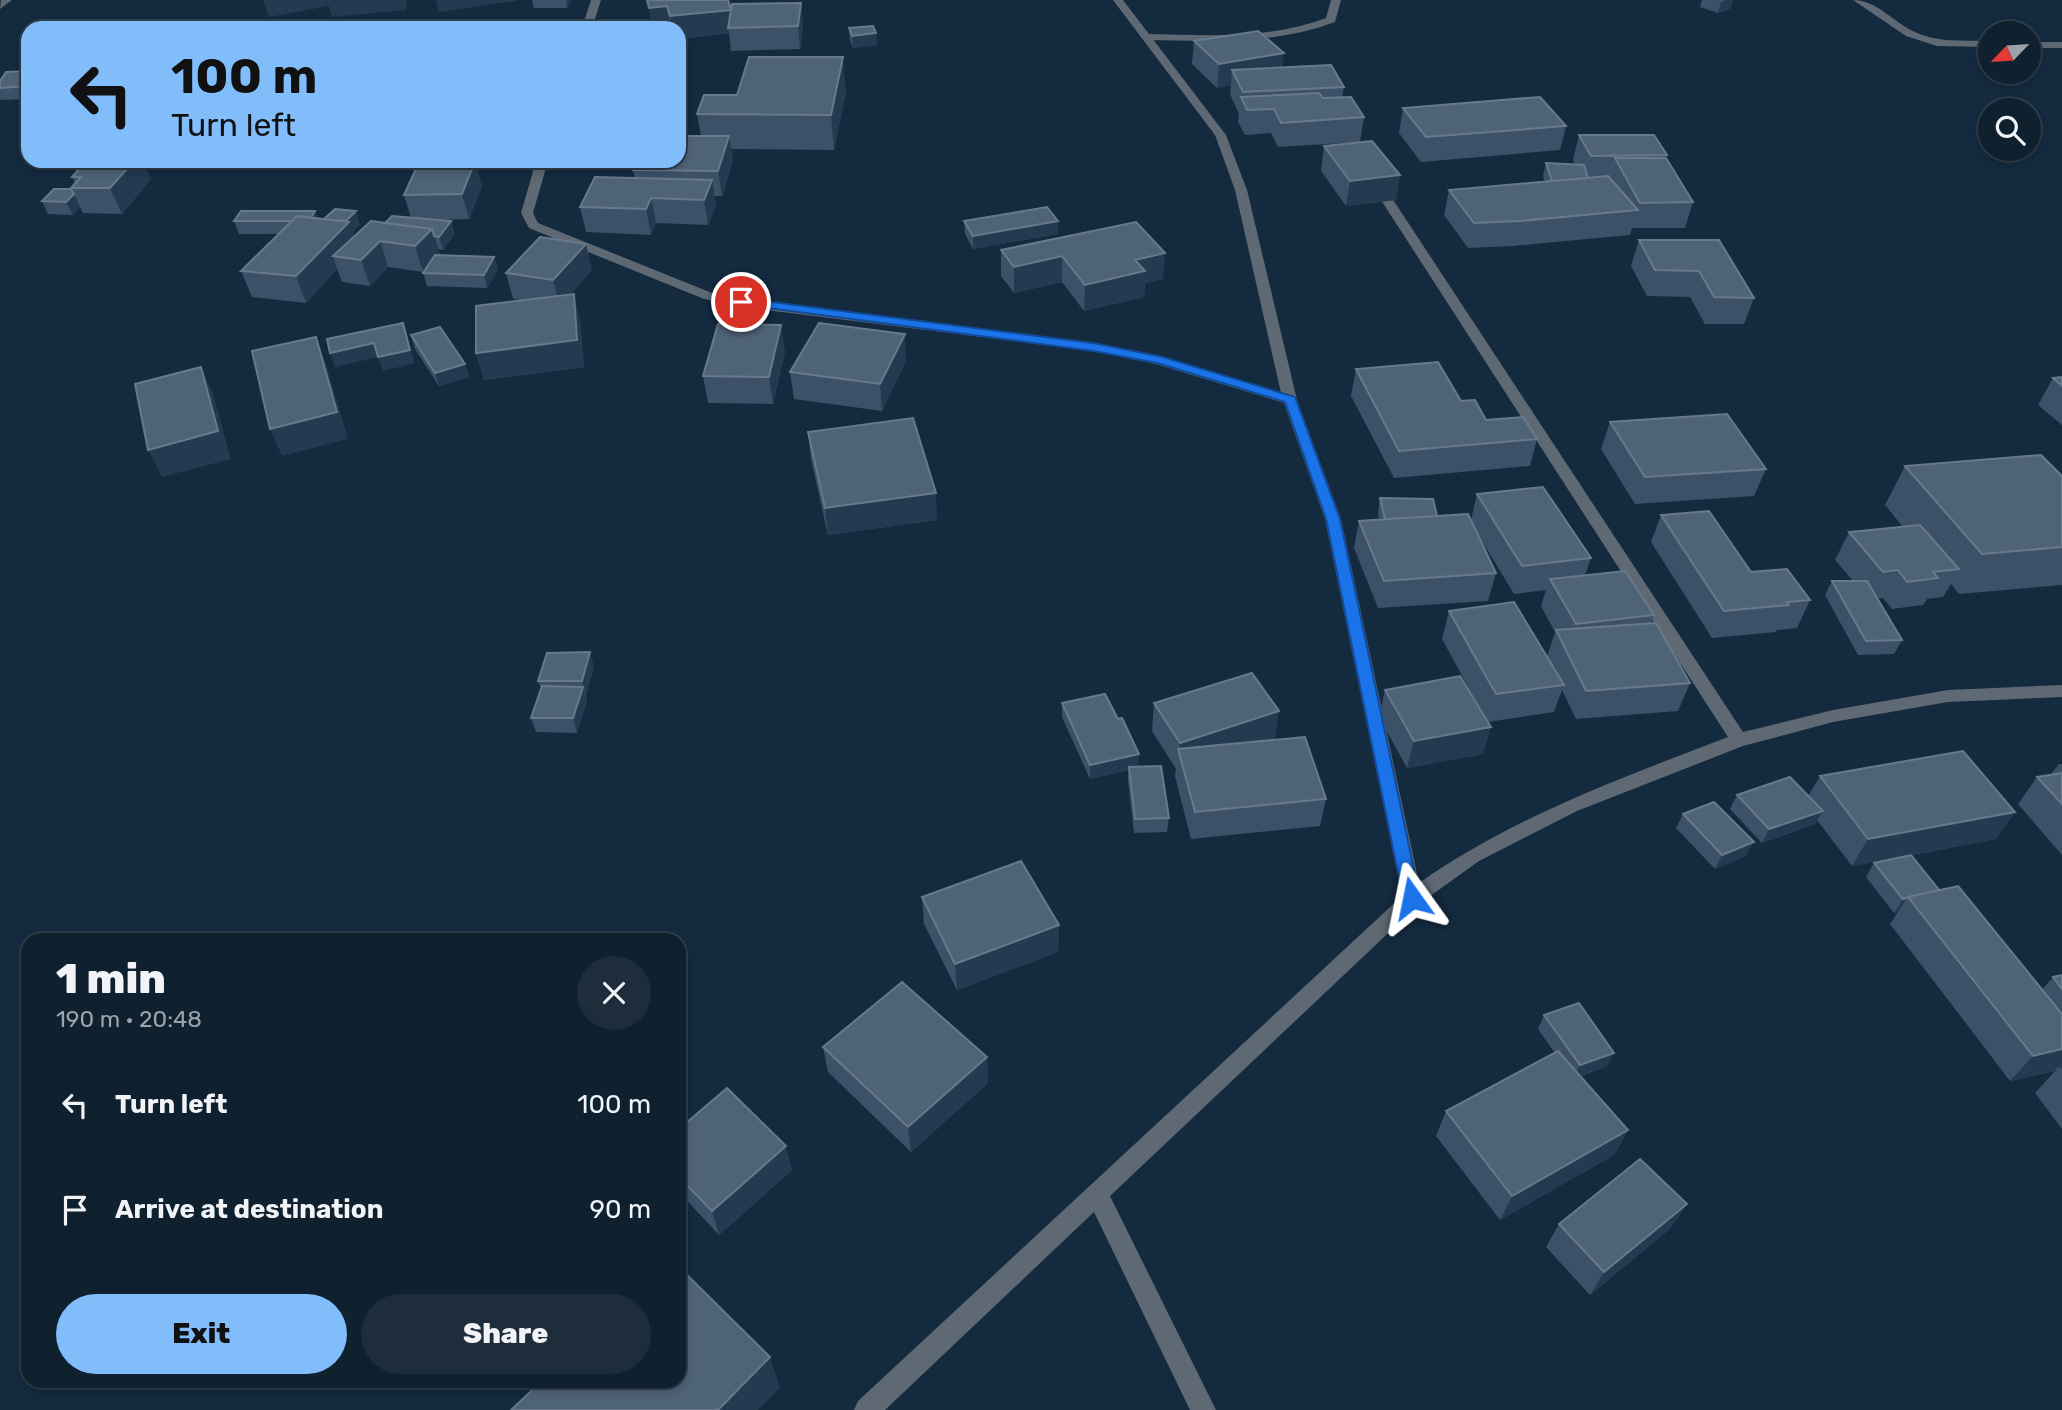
<!DOCTYPE html>
<meta charset="utf-8">
<style>
:root{--surface:#0f202f;--page:#1d2d3b;--text:#f1f3f6;--muted:#9ba3aa;--line:#2f3e4b;--accent:#80bdfa}
body{margin:0;font-family:Rubik,sans-serif;background:var(--page);color:var(--text);height:100vh;display:flex;flex-direction:column;font-size:26px;white-space:nowrap}
*{box-sizing:border-box;margin:0}
p{font-size:23px;color:var(--muted)}
.icon{flex:none;width:38px;height:38px;fill:none;stroke:currentColor;stroke-width:2;stroke-linecap:round;stroke-linejoin:round}
.map{position:relative;flex:1;overflow:hidden}
.details{position:absolute;left:21px;top:933px;width:665px;height:455px;display:flex;flex-direction:column;background:var(--surface);border-radius:21px;box-shadow:0 4px 10px #0003,0 0 0 2px var(--line)}
.details>*{flex:none}
.banner{position:absolute;left:21px;top:21px;width:665px;height:147px;border-radius:21px;box-shadow:0 4px 10px #0003,0 0 0 2px var(--line);background:#80bdfa;color:#111;overflow:hidden}
.needle{width:46px;rotate:245deg}
.tools{position:absolute;left:1978px;top:21px;display:grid;gap:14px}
.tools a{display:grid;place-items:center;width:63px;height:63px;border-radius:50%;background:var(--surface);box-shadow:0 4px 10px #0003,0 0 0 2px var(--line);font-size:35px}
.pin{position:absolute;display:grid;place-items:center;width:60px;height:60px;color:#fff;margin:-30px;border:4px solid #fff;border-radius:50%;box-shadow:0 2px 7px #0007}
.me{position:absolute;width:77px;margin:-38px;rotate:348deg;stroke-linejoin:round;filter:drop-shadow(0 0 5px #0008)}
.turn{display:flex;align-items:center;gap:24px;height:147px;padding:0 35px;font-size:32px}
.turn .icon{width:91px;height:91px;stroke-width:2.5}
.turn b{display:block;font-size:49px;line-height:60px}
.round{display:grid;place-items:center;flex:none;width:74px;height:74px;border-radius:37px;background:var(--page)}
.overview{display:flex;align-items:center;justify-content:space-between;height:119px;padding:0 35px}
h1{font-size:42px;font-weight:800;line-height:52px}
.cta{display:flex;gap:14px;margin-top:auto;padding:14px 35px}
.cta a{flex:1;height:80px;border-radius:42px;background:var(--accent);color:#111;font-size:28px;font-weight:800;line-height:80px;text-align:center}
.cta a+a{background:var(--page);color:var(--text)}
ul{padding:0;list-style:none}
li{display:flex;align-items:center;gap:21px;height:105px;padding:0 35px}
li div{flex:1}
li b{display:block;font-size:26px}
li em{font-style:normal}
.map>svg:first-child{display:block}
.lines{fill:none;stroke-linecap:round;stroke-linejoin:round}
.lane{fill:#5e6974;fill-rule:evenodd}
.street{fill:#5e6974;fill-rule:evenodd}
.wall{fill:#3c5167}
.shaded-wall{fill:#243a50}
.building{fill:#4f6377;stroke:#677a8c;stroke-width:2}
.route{fill:#1a73e8;stroke:#114b97;stroke-width:2}
</style>
<div class="map">
<svg width="2062" height="1410" viewBox="0 0 2062 1410">
<rect width="100%" height="100%" fill="#142a3f"/>
<g class="lines">
<path class="lane" d="M1331,0H1341L1335,22C1273,45 1210,41 1146,40L1141,37L1146,34C1207,35 1268,40 1326,18Z"/>
<path class="street" d="M12,0L0,9L1,0Z
M591,0H601L592,28H582Z
M1113,0H1123L1226,135L1247,190L1297,400L1341,519L1419,883C1515,816 1619,779 1728,737L1370,183L1372,181L1382,183L1743,732L1833,710L1948,690L2062,685V697L1948,702L1833,722L1743,746L1577,811L1479,861L1419,904L1110,1196L1216,1410H1190L1094,1212L885,1410H854L858,1401L1402,896L1325,519L1284,403L1156,364L1093,351L758,309L704,299L529,228L521,213L536,161H548L533,213L538,223L712,293L758,301L1093,343L1164,357L1281,393L1235,190L1215,135Z
M1853,0C1877,0 1894,23 1915,32C1938,43 1964,40 1990,41V47L1937,46L1906,36Z
M2028,42H2062V48H2028Z"/>
</g>
<path class="wall" d="M532,0H571L567,8H534Z
M647,0L731,10L801,3L803,26L800,49L731,51L729,33L679,39V28H653Z
M1702,0H1733L1730,9L1718,13L1700,7Z
M849,28L877,45L853,48L850,40Z
M1194,41L1344,87L1342,97L1364,117L1360,142L1278,147L1271,133L1245,135L1238,122L1239,114L1230,94L1231,85L1217,88L1192,64Z
M28,71V99L1,100L0,98V81Z
M846,92L834,150L731,149L733,161L722,196H714L716,206L708,225L656,223L651,235L586,232L580,207L635,178L633,170L701,136L697,114L737,95Z
M1403,108L1566,126L1560,150L1421,162L1399,133Z
M1579,135L1667,155L1666,158L1693,202L1685,228H1632L1630,235L1513,246L1468,248L1444,215L1449,190L1545,182L1543,176L1546,163L1575,164L1573,160Z
M1324,146L1400,175L1396,200L1346,206L1321,171Z
M72,177L151,179L122,214L83,213L80,207L73,215L48,214L42,201L71,189V188L75,183Z
M482,186L469,219L436,220L455,234L443,250L438,249L440,255L494,257L498,270L487,288L427,286L423,272L388,267L370,286L342,282L337,269L306,303L252,297L241,271L279,234H239L234,221L317,218L360,224L353,232L354,236L385,223L411,218L404,195Z
M964,221H1058V234L973,249L965,234Z
M1136,222L1163,279L1145,283L1144,297L1084,311L1062,282L1014,293L1001,276V250Z
M1639,240L1754,298L1744,324H1705L1690,297L1647,296L1631,266Z
M592,270L571,294L580,320L584,367L484,380L476,353L521,300L513,299L506,273Z
M411,335L465,364L469,377L439,386L415,349Z
M785,351L773,404L708,403L703,376Z
M906,361L882,411L794,399L790,372Z
M1356,369L1461,401L1486,420L1537,439L1530,466L1394,478L1351,396Z
M2062,377V425L2038,405L2053,378Z
M1610,422L1766,469L1754,496L1635,504L1601,449Z
M808,432L937,520L828,535L811,459Z
M1905,466L2062,476V585L1959,594L1951,584L1943,597L1927,599L1923,605L1892,609L1883,598H1877L1902,640L1894,654L1858,655L1825,595L1832,581H1853L1835,560L1849,532L1903,527L1885,505Z
M1477,494L1591,558L1585,575L1654,615L1651,623L1690,683L1678,711L1576,719L1562,690L1554,712L1488,722L1483,754L1407,768L1379,717L1385,690L1478,705L1442,639L1449,611L1547,657L1555,632L1541,606L1546,590L1514,594L1474,528L1496,573L1488,601L1378,608L1354,548L1359,521L1379,520L1378,512L1380,498L1437,516L1471,520Z
M1661,515L1751,572L1810,600L1797,628L1777,630L1776,632L1712,638L1651,542Z
M594,666L586,695L587,701L577,733L536,732L531,718L541,689L538,681Z
M1062,703L1138,766L1169,818L1167,832L1134,833L1128,781V770L1090,779L1062,717Z
M1154,703L1275,739L1271,740L1326,799L1320,826L1191,839L1175,776L1176,769L1152,731Z
M2059,764H2062V855L2018,804L2037,777L2051,774Z
M1820,776L2015,812L1996,839L1912,855L1939,890L2042,990L2053,977L2062,975V1129L2035,1093L2055,1071L2010,1081L1890,924L1898,912L1894,913L1866,877L1874,863L1896,858L1852,866L1817,820L1815,824L1762,843L1730,809L1737,795L1808,796Z
M1683,814L1746,856L1715,869L1676,828Z
M922,897L1059,925L1058,952L957,990L924,924Z
M1544,1015L1607,1066L1581,1076L1628,1130L1614,1155L1500,1220L1436,1136L1446,1111L1555,1053L1538,1029Z
M823,1047L987,1057L988,1083L911,1152L828,1072Z
M679,1129L792,1170L719,1235L679,1192Z
M1559,1224L1671,1228L1590,1295L1546,1247Z"/>
<path class="shaded-wall" d="M263,0H407L406,10L332,17L329,6L269,17Z
M436,0H516V1L439,12Z
M566,0H571L567,8Z
M1726,0H1733L1730,9L1718,13L1721,2Z
M801,3L803,26L800,49L798,26Z
M667,6L671,28H653L649,8Z
M731,10L728,28L729,33L679,39V28H672L670,16Z
M876,33L877,45L853,48L852,36Z
M1284,53L1281,77L1232,70L1231,85L1217,88L1219,64Z
M843,57L846,92L834,150L831,115Z
M729,136L733,161L722,196L718,171Z
M134,161H143L151,179L122,214L110,188Z
M475,161L482,186L469,219L462,194Z
M1400,175L1396,200L1346,206L1350,181Z
M712,180L716,206L708,225L704,200Z
M74,194L80,207L73,215L66,202Z
M651,198L656,223L651,235L646,209Z
M315,211L320,224L308,221Z
M356,211L360,224L353,232L358,247L333,256L337,269L306,303L296,276Z
M451,221L455,234L443,250L439,237Z
M1058,221V234L973,249V236Z
M432,229L440,254L423,272L415,246Z
M380,241L388,267L370,286L361,260Z
M586,244L592,270L560,307L553,280Z
M1165,253L1163,279L1145,283L1144,297L1084,311L1085,285L1135,260Z
M1062,256V282L1014,293V267Z
M494,257L498,270L487,288L484,275Z
M574,294L580,320L584,367L484,380L476,353Z
M403,323L415,363L383,371L378,357L335,367L330,353Z
M781,325L785,351L773,404L769,377Z
M905,334L906,361L882,411L880,384Z
M316,337L326,364L348,439L282,456L270,429Z
M465,364L469,377L439,386L435,373Z
M201,367L213,394L231,459L162,477L148,450Z
M936,493L937,520L828,535L825,508Z
M590,652L594,666L586,695L582,681Z
M583,687L587,701L577,733L573,718Z
M1279,711L1275,739L1183,768L1179,752L1180,743Z
M1491,727L1483,754L1407,768L1414,741Z
M1139,754L1138,768L1129,767L1128,770L1090,779V765Z
M1823,811L1815,824L1762,843L1769,829Z
M2015,812L1996,839L1852,866L1868,839Z
M1754,842L1746,856L1715,869L1722,855Z
M1907,898L1898,912L1894,913L1903,899Z
M1059,925L1058,952L957,990L955,964Z
M2062,1049V1069L2058,1067L2055,1071L2010,1081L2033,1056Z
M1614,1053L1607,1066L1573,1078L1580,1065Z
M987,1057L988,1083L911,1152L908,1127Z
M1628,1130L1614,1155L1500,1220L1512,1196Z
M786,1146L792,1170L719,1235L712,1211Z
M1687,1204L1671,1228L1590,1295L1604,1272Z
M770,1357L780,1388L758,1410H718Z"/>
<path class="building" d="M647,0H728L731,10L732,4L801,3L798,26L728,28L731,10L670,16L667,6L649,8Z
M873,26L876,33L852,36L849,28Z
M1258,31L1284,53L1219,64L1194,41Z
M749,57H843L831,115L697,114L704,95H737Z
M1331,65L1344,87L1243,92L1232,70Z
M28,71V86L0,88V81L6,72Z
M1319,93L1323,98L1351,97L1364,117L1281,123L1274,109L1247,110L1241,97Z
M1540,97L1566,126L1426,137L1403,108Z
M1579,135H1654L1667,155L1591,156Z
M679,136H729L718,171L633,170L637,161H679Z
M1372,141L1400,175L1350,181L1324,146Z
M1615,158H1666L1693,202L1640,203Z
M86,161H134L110,188H71L81,177H72Z
M475,161L462,194L404,195L419,162Z
M1546,163L1584,165L1588,178L1552,181Z
M1608,176L1638,210L1520,221L1474,223L1449,190Z
M595,177L712,180L704,200L651,198L646,209L580,207Z
M54,189H71L74,194L66,202L42,201Z
M1047,207L1058,221L973,236L964,221Z
M335,209L356,211L346,221L324,219Z
M241,211H315L311,218L297,216L292,221H234Z
M297,216L349,222L296,276L241,271Z
M392,216L451,221L439,237L434,236L432,229L385,223Z
M371,221L432,229L415,246L380,241L361,260L333,256Z
M1136,222L1165,253L1135,260L1145,271L1085,285L1062,256L1014,267L1001,250Z
M540,237L586,244L553,280L506,273Z
M1639,240H1719L1754,298L1714,297L1699,271L1655,270Z
M435,255L494,257L484,275L423,273Z
M574,294L577,340L476,353V306Z
M403,323L410,350L378,357L374,343L330,353L327,339Z
M819,323L905,334L880,384L790,372Z
M718,324L781,325L769,377L703,376Z
M440,327L465,364L435,373L411,335Z
M316,337L337,412L270,429L252,351Z
M1438,362L1461,401L1475,400L1486,420L1523,417L1537,439L1399,451L1356,369Z
M201,367L218,431L148,450L135,384Z
M2062,377V386L2053,378Z
M1727,414L1766,469L1645,477L1610,422Z
M913,418L936,493L825,508L808,432Z
M2041,455L2062,476V547L1982,554L1905,466Z
M1543,487L1591,558L1522,566L1477,494Z
M1380,498L1433,499L1437,516L1385,519Z
M1709,511L1751,572L1787,569L1810,600L1787,602L1789,605L1724,611L1661,515Z
M1468,514L1496,573L1384,581L1359,521Z
M1920,525L1959,569L1933,572L1938,578L1907,582L1898,570L1883,572L1849,532Z
M1625,571L1654,615L1576,624L1550,579Z
M1832,581H1867L1902,640L1866,641Z
M1514,602L1564,685L1496,694L1449,611Z
M1656,623L1690,683L1586,691L1556,630Z
M590,652L582,681H538L547,653Z
M1252,673L1279,711L1180,743L1154,703Z
M1460,676L1491,727L1414,741L1385,690Z
M542,686L583,687L573,718H531Z
M1105,694L1118,719L1122,718L1139,754L1090,765L1062,703Z
M1305,737L1326,799L1195,812L1178,749Z
M1963,751L2015,812L1868,839L1820,776Z
M1161,766L1169,818L1135,819L1129,767Z
M2062,773V804L2037,777Z
M1790,777L1823,811L1769,829L1737,795Z
M1714,802L1754,842L1722,855L1683,814Z
M1911,855L1939,890L1908,897L1907,898L1903,899L1874,863Z
M1021,861L1059,925L955,964L922,897Z
M1958,886L2062,1014V1049L2033,1056L1908,897Z
M2062,975V989L2053,977Z
M902,982L987,1057L908,1127L823,1047Z
M1579,1003L1614,1053L1580,1065L1544,1015Z
M1558,1051L1628,1130L1512,1196L1446,1111Z
M727,1088L786,1146L712,1211L679,1177V1129Z
M1640,1159L1687,1204L1604,1272L1559,1224Z
M679,1267L770,1357L718,1410H511L542,1381H679Z"/>
<path class="route" d="M741,298L1093,343L1163,357L1295,397L1340,519L1420,898L1418,903L1412,905L1405,903L1403,898L1326,519L1285,402L1157,363L1093,351L737,304V299Z"/>
</svg>
<div class="tools">
<a><svg class="needle" viewBox="-14 -14 28 28"><path d="M0-13l5 13h-10z" fill="#e53935"/><path d="M0 13l5-13h-10z" fill="#9ba3aa"/></svg></a>
<a><svg class="icon" aria-label="search" viewBox="0 0 24 24"><circle cx="10" cy="10" r="6"/><path d="M15 15l6 6"/></svg></a>
</div>
<div class="pin" style="left:741px;top:302px;background:#d93025"><svg class="icon" aria-label="arrive" viewBox="0 0 24 24"><path d="M6 21V4h12l-3 4 3 4H6"/></svg></div>
<svg class="me" style="left:1412px;top:898px" viewBox="-20 -20 40 40"><path d="M0-17L14 15 0 8-14 15z" fill="#1a73e8" stroke="#fff" stroke-width="4"/></svg>
<div class="banner">
<div class="turn"><svg class="icon" aria-label="left" viewBox="0 0 24 24"><path d="M17 20v-9H6M10 6l-5 5 5 5"/></svg><div><b>100 m</b>Turn left</div></div>
</div>
<section class="details">
<div class="overview"><div><h1>1 min</h1><p>190 m · 20:48</p></div><a class="round"><svg class="icon" aria-label="close" viewBox="0 0 24 24"><path d="M6 6l12 12M18 6L6 18"/></svg></a></div>
<ul>
<li><svg class="icon" aria-label="left" viewBox="0 0 24 24"><path d="M17 20v-9H6M10 6l-5 5 5 5"/></svg><div><b>Turn left</b></div><em>100 m</em></li>
<li><svg class="icon" aria-label="arrive" viewBox="0 0 24 24"><path d="M6 21V4h12l-3 4 3 4H6"/></svg><div><b>Arrive at destination</b></div><em>90 m</em></li>
</ul>
<div class="cta"><a>Exit</a><a>Share</a></div>
</section>
</div>
